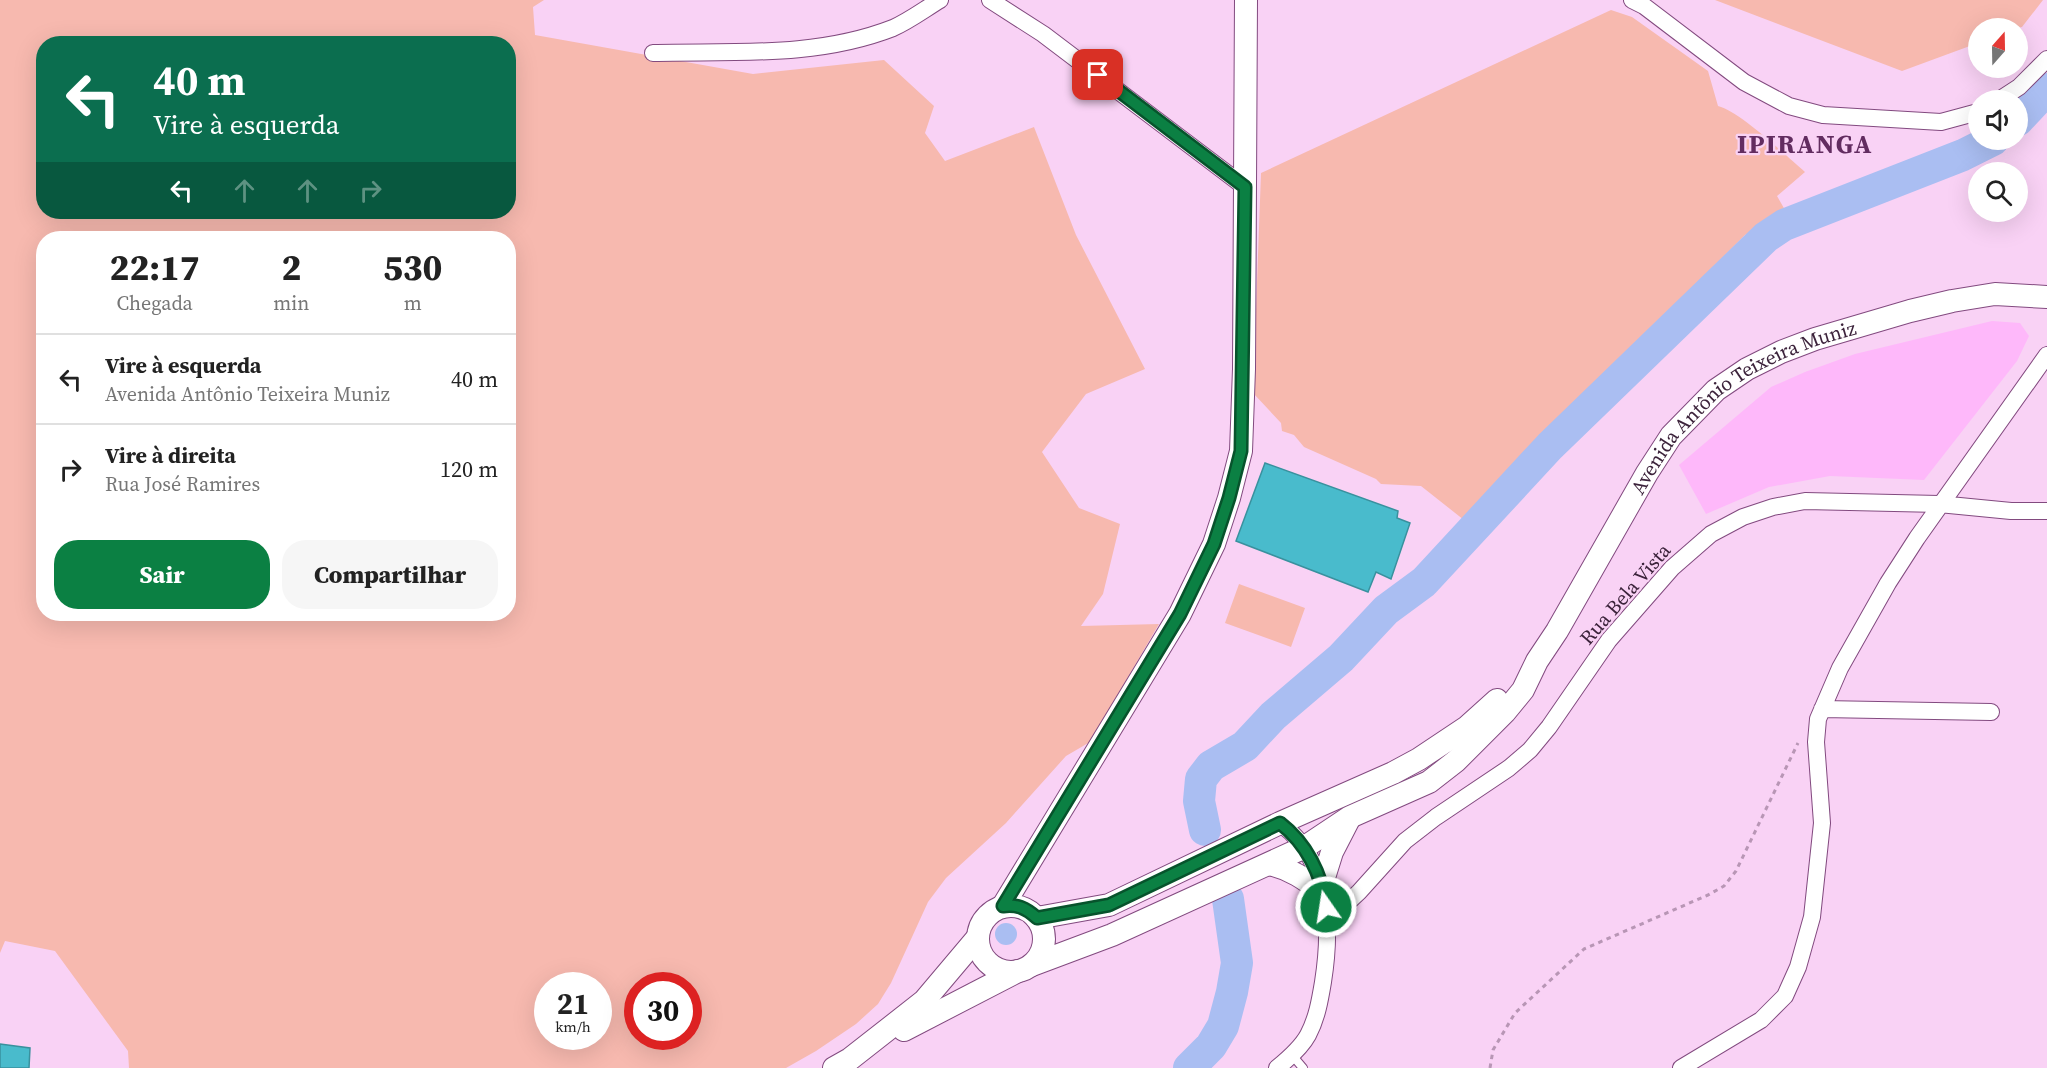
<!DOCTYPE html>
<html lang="pt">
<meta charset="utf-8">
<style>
:root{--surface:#fff;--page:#f6f6f6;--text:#222;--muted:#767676;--line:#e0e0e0;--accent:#0b8043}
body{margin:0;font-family:"Source Serif 4",serif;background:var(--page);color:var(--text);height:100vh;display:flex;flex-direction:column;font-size:22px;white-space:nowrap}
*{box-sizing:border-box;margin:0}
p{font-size:20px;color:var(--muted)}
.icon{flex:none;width:33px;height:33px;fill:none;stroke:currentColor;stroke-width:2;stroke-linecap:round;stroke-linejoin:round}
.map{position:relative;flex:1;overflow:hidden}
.panel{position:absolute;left:36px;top:231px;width:480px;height:390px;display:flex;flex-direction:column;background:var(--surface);border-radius:24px;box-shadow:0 6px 24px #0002}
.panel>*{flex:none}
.banner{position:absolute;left:36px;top:36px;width:480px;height:183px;border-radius:24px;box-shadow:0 6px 24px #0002;background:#0b6e4f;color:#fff;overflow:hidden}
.needle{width:39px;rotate:20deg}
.fabs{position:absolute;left:1968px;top:18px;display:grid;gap:12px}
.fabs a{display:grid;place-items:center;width:60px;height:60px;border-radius:50%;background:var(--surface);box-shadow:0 6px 24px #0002;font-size:30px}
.speed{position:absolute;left:534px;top:972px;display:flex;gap:12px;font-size:30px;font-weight:700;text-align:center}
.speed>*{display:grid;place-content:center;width:78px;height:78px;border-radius:50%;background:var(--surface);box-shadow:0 6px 24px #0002;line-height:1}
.speed small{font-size:15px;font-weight:400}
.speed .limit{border:9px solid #d22;background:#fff;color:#111}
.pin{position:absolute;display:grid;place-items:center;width:51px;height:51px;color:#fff;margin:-26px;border-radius:12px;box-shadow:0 3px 9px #0006}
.me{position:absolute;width:66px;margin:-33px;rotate:347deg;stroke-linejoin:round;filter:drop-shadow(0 0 4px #0008)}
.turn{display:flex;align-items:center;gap:21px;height:126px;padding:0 18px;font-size:27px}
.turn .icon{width:78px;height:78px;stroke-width:2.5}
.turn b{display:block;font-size:42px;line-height:51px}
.lanes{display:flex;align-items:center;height:57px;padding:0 18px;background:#0003;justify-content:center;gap:30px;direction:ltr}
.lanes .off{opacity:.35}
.eta{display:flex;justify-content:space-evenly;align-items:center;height:102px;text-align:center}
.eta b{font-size:36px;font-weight:800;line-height:42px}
.cta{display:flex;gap:12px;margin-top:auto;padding:12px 18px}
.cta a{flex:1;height:69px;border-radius:24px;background:var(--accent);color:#fff;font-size:24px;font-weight:800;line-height:69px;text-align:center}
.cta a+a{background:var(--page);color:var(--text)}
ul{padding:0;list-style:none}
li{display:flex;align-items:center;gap:18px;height:90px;padding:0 18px;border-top:2px solid var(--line)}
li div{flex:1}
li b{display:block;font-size:22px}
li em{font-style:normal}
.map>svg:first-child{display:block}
.built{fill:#feb8fa}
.green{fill:#f7b9af;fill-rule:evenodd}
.water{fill:#aabef2}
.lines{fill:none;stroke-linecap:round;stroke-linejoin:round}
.river{stroke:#aabef2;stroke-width:32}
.building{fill:#49bbcc;stroke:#39919e;stroke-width:1.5}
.lane-casing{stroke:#824a7f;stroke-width:10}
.street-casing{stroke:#824a7f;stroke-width:18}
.secondary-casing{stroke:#824a7f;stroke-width:24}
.path{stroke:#b896b5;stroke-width:3;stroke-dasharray:4.5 4.5;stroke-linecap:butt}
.lane{stroke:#fff;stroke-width:8}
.street{stroke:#fff;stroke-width:16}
.secondary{stroke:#fff;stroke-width:22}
.route-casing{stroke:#07532c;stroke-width:15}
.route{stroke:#0b8043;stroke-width:10}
.labels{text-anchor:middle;stroke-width:4.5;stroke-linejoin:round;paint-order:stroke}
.street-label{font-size:20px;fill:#3c233b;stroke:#f9d2f5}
.district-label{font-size:26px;font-weight:bold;letter-spacing:1.5px;fill:#622c60;stroke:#f9d2f5}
</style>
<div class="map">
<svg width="2047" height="1068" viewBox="0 0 2047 1068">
<rect width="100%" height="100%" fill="#f9d2f5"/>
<path class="built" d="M1992,321L2020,323L2029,336L2017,361L1924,480L1830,476L1769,487L1706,514L1679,465L1771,387L1805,372L1855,354Z"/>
<path class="green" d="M0,0H544L533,7L535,35L753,74L884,60L934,106L925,133L945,161L1034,127L1076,235L1145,369L1086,394L1042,452L1079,508L1120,524L1103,594L1081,626L1159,624L1090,742L1066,756L1006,823L946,878L928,902L891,983L878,1004L856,1024L816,1051L786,1068H129L128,1051L55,951L5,941L0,953ZM44,44H508V212H44ZM44,238H508V614H44ZM548,986H598V1036H548ZM638,986H688V1036H638Z
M1715,0H2043L2022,27L2017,28H1978V43L1902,71Z
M1611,10L1632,17L1708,71L1718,106C1741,112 1785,155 1805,172L1777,196L1785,210L1745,235L1464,520L1421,486L1381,484L1376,479L1304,447L1294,435L1282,431L1281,423L1253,393L1261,173Z
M1239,584L1305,608L1291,647L1225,623Z"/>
<path class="water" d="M995 934a11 11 0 1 1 22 0a11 11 0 1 1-22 0Z"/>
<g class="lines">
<path class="river" d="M2018,120L2047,89
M1205,830L1199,801L1201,779L1211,766L1245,746L1273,716L1341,658L1386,610L1424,582L1550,446L1766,237L1784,225L1963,155L1993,140
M1189,1068L1211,1046L1223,1026L1232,992L1237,963L1228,899"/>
</g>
<path class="building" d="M1265,463L1398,511L1397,518L1410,523L1391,579L1376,572L1368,592L1236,541Z
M0,1044L30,1048L29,1068H0Z"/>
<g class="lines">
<defs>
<path id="lane" d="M1292,1055L1303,1068"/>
<path id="street" d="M990,0L1043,34L1245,187
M1632,0L1644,6L1744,82L1789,106L1823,115L1941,122L1978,112
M653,53C734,51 816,58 893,28C909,21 925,9 940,0
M1999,100L2019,87L2047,59
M1822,709L1991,712
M1328,921L1359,892L1405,841L1436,817L1509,768L1530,750L1549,727L1609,640L1672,568L1711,534L1743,517L1773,507L1805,501L1939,504L2011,511H2047
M1277,1068C1288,1059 1301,1048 1308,1035C1317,1018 1320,1000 1323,982C1332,925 1330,860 1280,823
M1681,1068L1761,1020L1785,996L1798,967L1812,917L1822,823L1816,742L1818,719L1840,668L1888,583L1917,538L2047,355"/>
<g id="secondary">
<path d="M1269,864C1292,869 1306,880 1325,894"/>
<path d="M1322,884L1332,852L1349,819"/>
<path d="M1003,906L1180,614L1214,544L1229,498L1241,451L1244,369L1246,0"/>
<circle cx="1011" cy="939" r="33"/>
<path d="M1037,918L1109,905L1280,823L1393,773L1419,759L1467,727L1497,700"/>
<path id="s1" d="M1032,965L1112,935L1305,847L1350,817L1429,782L1456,761L1505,712L1523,690L1537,661L1557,631L1647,473L1671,436L1716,390L1747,369L1781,352L1815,339L1910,311L1952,301L1995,294L2047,297"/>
<path d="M904,1030L1018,971"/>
<path d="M834,1068L850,1059L924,1001L978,937"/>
</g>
</defs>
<use href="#lane" class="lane-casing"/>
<use href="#street" class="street-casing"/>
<use href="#secondary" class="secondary-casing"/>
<path class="path" d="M1490,1068L1493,1050L1515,1013L1584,949L1708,895L1724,886L1736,871L1798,743"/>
<use href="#lane" class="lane"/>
<use href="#street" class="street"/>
<use href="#secondary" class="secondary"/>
</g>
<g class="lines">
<defs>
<path id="route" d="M1098,75L1245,187L1241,451L1229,498L1214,544L1180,614L1003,906C1017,904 1026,908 1037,918L1109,905L1280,823C1306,843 1322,874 1326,907"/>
</defs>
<use href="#route" class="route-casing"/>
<use href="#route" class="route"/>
</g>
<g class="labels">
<g class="street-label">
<text dy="7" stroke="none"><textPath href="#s1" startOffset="940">Avenida Antônio Teixeira Muniz</textPath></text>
<text transform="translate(1625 594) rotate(-49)" y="7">Rua Bela Vista</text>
</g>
<g class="district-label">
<text x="1805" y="153">IPIRANGA</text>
</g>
</g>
</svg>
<div class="fabs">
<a><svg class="needle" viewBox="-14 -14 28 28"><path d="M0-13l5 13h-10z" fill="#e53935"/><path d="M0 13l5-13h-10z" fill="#767676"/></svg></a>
<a><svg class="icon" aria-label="sound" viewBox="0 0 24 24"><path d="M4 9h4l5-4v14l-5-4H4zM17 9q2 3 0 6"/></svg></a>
<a><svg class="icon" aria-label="search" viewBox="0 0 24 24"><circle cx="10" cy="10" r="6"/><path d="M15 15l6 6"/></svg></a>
</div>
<div class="speed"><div>21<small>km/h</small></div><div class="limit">30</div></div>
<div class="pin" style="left:1098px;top:75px;background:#d93025"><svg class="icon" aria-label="arrive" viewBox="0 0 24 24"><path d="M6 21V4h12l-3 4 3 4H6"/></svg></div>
<svg class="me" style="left:1326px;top:907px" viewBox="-20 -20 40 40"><circle r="17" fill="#0b8043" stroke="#fff" stroke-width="3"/><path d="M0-11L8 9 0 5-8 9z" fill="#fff"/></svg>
<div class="banner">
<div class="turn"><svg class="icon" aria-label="left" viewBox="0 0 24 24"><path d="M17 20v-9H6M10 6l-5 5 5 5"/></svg><div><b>40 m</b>Vire à esquerda</div></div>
<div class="lanes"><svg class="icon" aria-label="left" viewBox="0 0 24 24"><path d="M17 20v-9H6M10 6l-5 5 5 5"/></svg><svg class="icon off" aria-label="ahead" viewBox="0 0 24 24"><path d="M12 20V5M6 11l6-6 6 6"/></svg><svg class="icon off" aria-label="ahead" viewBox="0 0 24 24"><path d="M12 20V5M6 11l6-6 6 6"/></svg><svg class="icon off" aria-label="right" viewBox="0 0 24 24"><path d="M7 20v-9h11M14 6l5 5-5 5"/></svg></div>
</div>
<section class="panel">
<div class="eta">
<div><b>22:17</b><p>Chegada</p></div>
<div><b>2</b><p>min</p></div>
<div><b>530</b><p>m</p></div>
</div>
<ul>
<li><svg class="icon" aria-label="left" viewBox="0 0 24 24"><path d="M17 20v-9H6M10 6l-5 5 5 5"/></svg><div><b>Vire à esquerda</b><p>Avenida Antônio Teixeira Muniz</p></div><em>40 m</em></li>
<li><svg class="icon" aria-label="right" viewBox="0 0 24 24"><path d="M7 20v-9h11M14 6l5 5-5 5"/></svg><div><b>Vire à direita</b><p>Rua José Ramires</p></div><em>120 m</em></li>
</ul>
<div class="cta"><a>Sair</a><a>Compartilhar</a></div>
</section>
</div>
